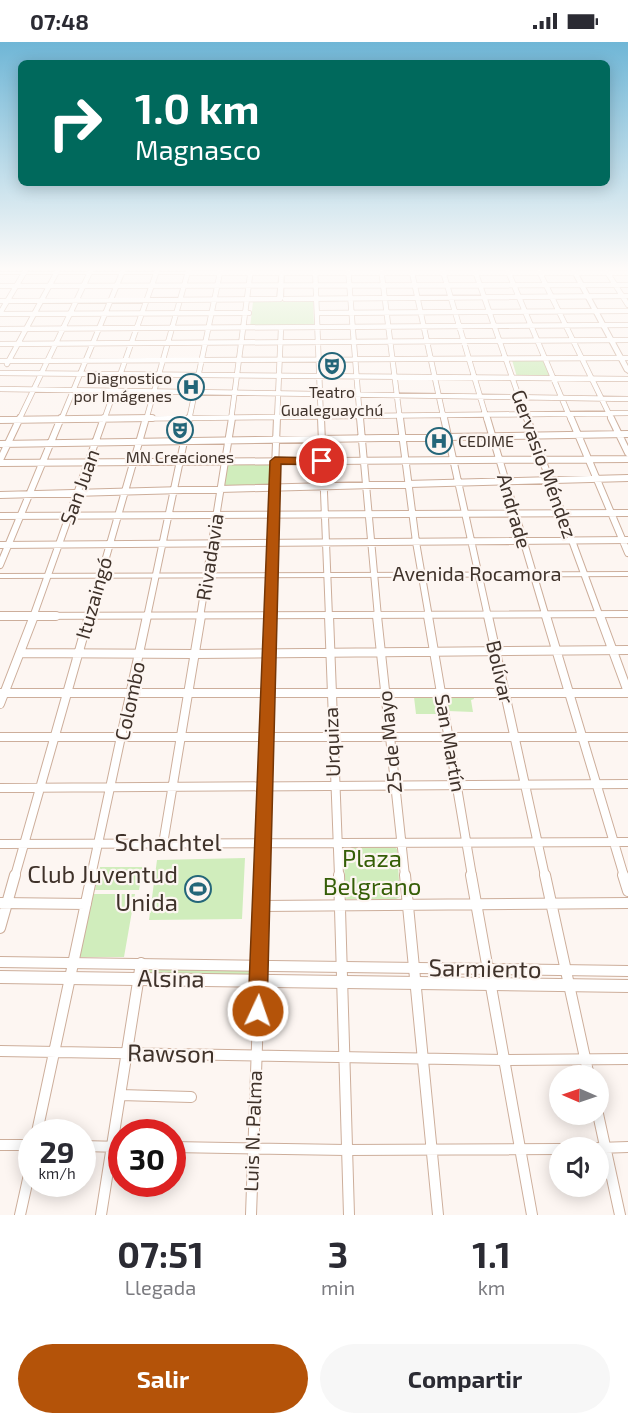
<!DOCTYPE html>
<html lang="es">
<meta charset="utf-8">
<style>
:root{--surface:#fff;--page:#f7f7f7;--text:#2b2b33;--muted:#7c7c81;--accent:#b45309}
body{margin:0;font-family:"Exo 2",sans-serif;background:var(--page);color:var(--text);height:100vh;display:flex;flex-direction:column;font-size:22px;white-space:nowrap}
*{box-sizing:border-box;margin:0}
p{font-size:20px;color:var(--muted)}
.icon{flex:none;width:33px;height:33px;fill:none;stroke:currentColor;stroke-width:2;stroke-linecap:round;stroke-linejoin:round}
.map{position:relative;height:1173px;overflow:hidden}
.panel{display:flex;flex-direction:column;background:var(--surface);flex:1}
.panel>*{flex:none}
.top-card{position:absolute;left:18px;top:18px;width:592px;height:126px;border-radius:9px;box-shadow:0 3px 15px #0003;background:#00695c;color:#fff;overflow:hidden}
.needle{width:39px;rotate:272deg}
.controls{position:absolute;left:549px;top:1023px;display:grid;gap:12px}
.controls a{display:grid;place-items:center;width:60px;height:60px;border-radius:50%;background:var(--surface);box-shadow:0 3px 15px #0003;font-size:30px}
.speed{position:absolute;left:18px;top:1077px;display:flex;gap:12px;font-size:30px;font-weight:700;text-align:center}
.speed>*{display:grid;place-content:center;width:78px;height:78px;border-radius:50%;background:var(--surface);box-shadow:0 3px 15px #0003;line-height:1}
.speed small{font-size:15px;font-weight:400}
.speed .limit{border:9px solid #d22;background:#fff;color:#111}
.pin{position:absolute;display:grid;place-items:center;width:51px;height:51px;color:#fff;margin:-26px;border:3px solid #fff;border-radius:50%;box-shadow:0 2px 6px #0007}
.me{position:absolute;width:66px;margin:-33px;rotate:3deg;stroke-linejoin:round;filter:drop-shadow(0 0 4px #0008)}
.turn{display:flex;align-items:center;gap:21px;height:126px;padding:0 18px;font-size:27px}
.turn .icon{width:78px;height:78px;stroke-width:2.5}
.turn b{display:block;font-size:42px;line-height:51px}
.eta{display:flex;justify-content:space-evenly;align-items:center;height:102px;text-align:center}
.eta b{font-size:36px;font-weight:700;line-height:42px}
.cta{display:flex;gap:12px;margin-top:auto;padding:12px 18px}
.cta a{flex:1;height:69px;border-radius:36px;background:var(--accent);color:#fff;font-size:24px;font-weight:700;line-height:69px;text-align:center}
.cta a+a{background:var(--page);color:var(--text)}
.status{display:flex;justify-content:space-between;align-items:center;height:42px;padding:0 30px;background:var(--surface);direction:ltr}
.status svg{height:16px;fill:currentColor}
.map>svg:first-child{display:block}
.green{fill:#d0edbc}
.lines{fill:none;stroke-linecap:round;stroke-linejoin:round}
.minor-far3-casing{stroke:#cdae9b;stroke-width:6}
.minor-far2-casing{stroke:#cdae9b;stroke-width:8}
.minor-far1-casing{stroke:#cdae9b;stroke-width:10}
.minor-casing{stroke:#cdae9b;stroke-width:12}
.major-casing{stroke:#cdae9b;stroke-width:2}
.minor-far3{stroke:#fff;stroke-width:4.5}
.minor-far2{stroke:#fff;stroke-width:6}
.minor-far1{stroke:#fff;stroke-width:8}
.minor{stroke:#fff;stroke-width:10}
.major{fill:#fff;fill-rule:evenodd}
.route{fill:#b45309;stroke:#753606;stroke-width:1.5}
.labels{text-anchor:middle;stroke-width:4.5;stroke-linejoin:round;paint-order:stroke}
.far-poi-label{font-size:16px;fill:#3f322a;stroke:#fdf6f2}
.street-label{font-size:20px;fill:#3f322a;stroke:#fdf6f2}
.near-street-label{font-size:24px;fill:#3f322a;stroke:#fdf6f2}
.near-park-label{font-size:24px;fill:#355e07;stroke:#fdf6f2}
.near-poi-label{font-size:24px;fill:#3f322a;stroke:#fdf6f2;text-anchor:end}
</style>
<div class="status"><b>07:48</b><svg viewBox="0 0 49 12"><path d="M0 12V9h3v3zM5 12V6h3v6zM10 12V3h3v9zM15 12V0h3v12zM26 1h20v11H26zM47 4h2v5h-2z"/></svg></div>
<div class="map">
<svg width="628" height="1173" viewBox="0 0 628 1173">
<rect width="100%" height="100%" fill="#fdf6f2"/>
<path class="green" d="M313,259L314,284L250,285L253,260Z
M512,318H543L550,335H517Z
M118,350L150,351L146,362H114Z
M226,420H273L272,444L223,445Z
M450,654H473L474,657L471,658L473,670L448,669L446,658Z
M414,655H437L439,672H416Z
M393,803L397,807L400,855L396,857H346L343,806Z
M245,816L242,877L149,878L157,818Z
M100,825H143L139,848H95Z
M92,852H135L124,915H80Z
M146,924L255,926L254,934L145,933Z"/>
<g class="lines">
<defs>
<path id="minor-far3" d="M315,226L321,378
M348,226L360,378
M381,226L400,378
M411,226L444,378
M442,226L487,378
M474,226L527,378
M507,227L571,378
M539,229L612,378
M607,230L628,263
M187,231H628
M0,244L628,243
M285,257L628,254
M0,259L280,257
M0,271L27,226
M317,271L628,269
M0,272L249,271
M0,287L628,283
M0,302L628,298
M0,319L628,316
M7,322L59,226
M0,331L628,337
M0,347L628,357
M18,378L628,371
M19,378L92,226
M61,378L124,226
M104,378L158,226
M146,378L189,226
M189,378L221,226
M231,378L251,226
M277,378L281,286"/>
<path id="minor-far2" d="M321,376L329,575
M360,376L378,575
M400,376L416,500L429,575
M444,376L488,575
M487,376L546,575
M527,376L600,575
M571,376L628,511
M611,376L628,411
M0,378L152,376
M0,402L628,392
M0,418L20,376
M0,421L628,417
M0,453L628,436
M0,474L628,471
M0,503L628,498
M0,523L61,376
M0,574L628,572
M33,575L104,376
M89,575L146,376
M147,575L189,376
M200,575L232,376
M269,575L277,376"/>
<path id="minor-far1" d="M0,574H56
M329,574L339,834
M377,574L405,834
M428,574L472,834
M488,574L545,834
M546,574L624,834
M600,574L628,650
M20,611L194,612L628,608
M0,651H628
M0,662L34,574
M0,695H628
M0,746L628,742
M0,802L628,800
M163,802L201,574
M15,834L89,574
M91,834L147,574
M263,834L269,574"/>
<path id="minor" d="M339,833L349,1173
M405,833L438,1173
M471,833L532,1173
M545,833L589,1034
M623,833L628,849
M0,861L86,862
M262,864L628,861
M0,886L15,833
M0,1009L504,1018L628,1017
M120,1053L191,1055
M598,1072L620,1173
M37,1090L92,833
M0,1103H32
M82,1104L122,1105
M172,1105L346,1108L560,1107
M598,1106L628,1105
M20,1173L32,1119
M101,1173L141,921
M251,1173L263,833"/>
<path id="major" d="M280,226H284L283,257L280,259L277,257Z
M570,226H575L628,324V331L625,329Z
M0,230H187L189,231L187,232H0Z
M628,530V534L0,536V532Z
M0,915L628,924V934L0,925Z
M0,929L628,938V950L0,941Z"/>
</defs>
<use href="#minor-far3" class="minor-far3-casing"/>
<use href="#minor-far2" class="minor-far2-casing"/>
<use href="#minor-far1" class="minor-far1-casing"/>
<use href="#minor" class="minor-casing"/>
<use href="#major" class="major-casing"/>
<use href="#minor-far3" class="minor-far3"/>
<use href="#minor-far2" class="minor-far2"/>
<use href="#minor-far1" class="minor-far1"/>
<use href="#minor" class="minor"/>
<use href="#major" class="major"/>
</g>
<linearGradient id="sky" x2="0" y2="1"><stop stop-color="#6fb6d6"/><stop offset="0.58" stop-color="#fefbf9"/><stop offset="1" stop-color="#fefbf9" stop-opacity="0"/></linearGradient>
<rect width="628" height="391" fill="url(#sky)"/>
<path class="route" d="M275,415L322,416L328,419L322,423L281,422L267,969L265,976L258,979L251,976L248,969L270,419Z"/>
<defs>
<symbol id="theatre-ring" viewBox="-11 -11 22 22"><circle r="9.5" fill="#fdf6f2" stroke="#246679" stroke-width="1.5"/><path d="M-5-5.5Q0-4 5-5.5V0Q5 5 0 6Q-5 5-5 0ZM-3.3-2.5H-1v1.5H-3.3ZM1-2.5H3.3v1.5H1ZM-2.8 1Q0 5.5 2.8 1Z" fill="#246679"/></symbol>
<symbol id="hospital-ring" viewBox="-11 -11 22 22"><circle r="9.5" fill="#fdf6f2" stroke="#246679" stroke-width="1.5"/><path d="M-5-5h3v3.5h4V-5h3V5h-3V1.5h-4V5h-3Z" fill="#246679"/></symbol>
<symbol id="stadium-ring" viewBox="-11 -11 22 22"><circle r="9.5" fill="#fdf6f2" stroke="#246679" stroke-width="1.5"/><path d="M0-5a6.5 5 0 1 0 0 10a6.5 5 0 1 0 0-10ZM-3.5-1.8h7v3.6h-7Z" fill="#246679"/></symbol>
</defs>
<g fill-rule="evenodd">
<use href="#theatre-ring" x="317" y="309" width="30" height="30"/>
<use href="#hospital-ring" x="176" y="330" width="30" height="30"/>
<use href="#theatre-ring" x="165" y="373" width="30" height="30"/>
<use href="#hospital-ring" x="424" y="384" width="30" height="30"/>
<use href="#stadium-ring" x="183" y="832" width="30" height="30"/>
</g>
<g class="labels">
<g class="far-poi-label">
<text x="172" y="342" text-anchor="end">Diagnostico<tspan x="172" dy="18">por Imágenes</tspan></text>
<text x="332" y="356">Teatro<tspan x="332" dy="18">Gualeguaychú</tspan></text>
<text x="458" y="405" text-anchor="start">CEDIME</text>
<text x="180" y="421">MN Creaciones</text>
</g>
<g class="street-label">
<text transform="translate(544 422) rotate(70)" y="7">Gervasio Méndez</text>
<text transform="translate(80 445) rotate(-70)" y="7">San Juan</text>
<text transform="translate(514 469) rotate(74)" y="7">Andrade</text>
<text transform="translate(210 515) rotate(-81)" y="7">Rivadavia</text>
<text x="477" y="539">Avenida Rocamora</text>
<text transform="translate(94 556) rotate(-74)" y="7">Ituzaingó</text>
<text transform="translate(500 630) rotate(77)" y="7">Bolívar</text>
<text transform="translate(130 659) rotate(-78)" y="7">Colombo</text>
<text transform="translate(332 700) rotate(-92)" y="7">Urquiza</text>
<text transform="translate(390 700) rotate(-96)" y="7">25 de Mayo</text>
<text transform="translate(450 701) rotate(80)" y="7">San Martín</text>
<text transform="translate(253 1089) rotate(-88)" y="7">Luis N. Palma</text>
</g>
<g class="near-street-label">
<text x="168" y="809">Schachtel</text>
<text transform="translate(485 927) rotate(1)" y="8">Sarmiento</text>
<text transform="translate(171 937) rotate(1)" y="8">Alsina</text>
<text transform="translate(171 1012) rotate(1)" y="8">Rawson</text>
</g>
<g class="near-park-label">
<text x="372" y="825">Plaza<tspan x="372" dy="28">Belgrano</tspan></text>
</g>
<g class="near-poi-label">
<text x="178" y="841">Club Juventud<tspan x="178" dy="28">Unida</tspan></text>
</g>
</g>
</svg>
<div class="controls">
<a><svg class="needle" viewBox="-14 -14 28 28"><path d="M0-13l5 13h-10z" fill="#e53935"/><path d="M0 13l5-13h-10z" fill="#7c7c81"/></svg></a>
<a><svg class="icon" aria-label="sound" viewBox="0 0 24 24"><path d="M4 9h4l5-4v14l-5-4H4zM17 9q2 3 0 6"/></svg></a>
</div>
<div class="speed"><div>29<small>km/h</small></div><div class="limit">30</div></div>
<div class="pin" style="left:322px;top:419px;background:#d93025"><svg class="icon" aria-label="arrive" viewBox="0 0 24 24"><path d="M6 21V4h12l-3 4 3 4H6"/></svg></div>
<svg class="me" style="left:258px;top:969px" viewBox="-20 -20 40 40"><circle r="17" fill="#b45309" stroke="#fff" stroke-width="3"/><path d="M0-11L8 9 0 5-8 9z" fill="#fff"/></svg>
<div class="top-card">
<div class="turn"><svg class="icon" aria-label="right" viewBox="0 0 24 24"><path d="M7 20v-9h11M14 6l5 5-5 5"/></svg><div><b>1.0 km</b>Magnasco</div></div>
</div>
</div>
<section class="panel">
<div class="eta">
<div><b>07:51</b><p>Llegada</p></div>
<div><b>3</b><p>min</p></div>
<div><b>1.1</b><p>km</p></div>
</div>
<div class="cta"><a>Salir</a><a>Compartir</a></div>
</section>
